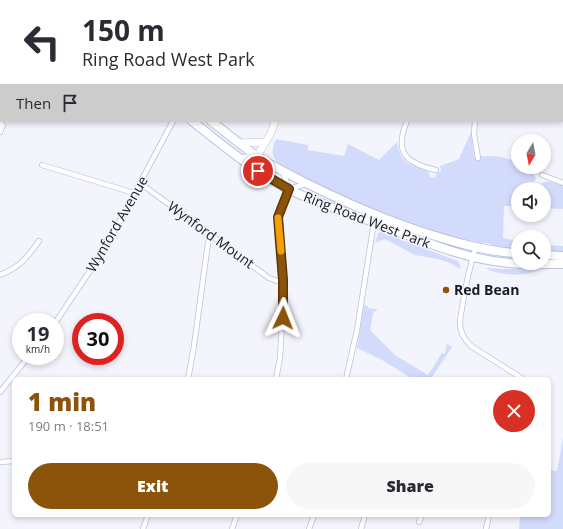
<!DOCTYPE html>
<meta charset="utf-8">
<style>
:root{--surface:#fff;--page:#f7f7f7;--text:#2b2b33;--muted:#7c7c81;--accent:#8c540a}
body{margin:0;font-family:"Open Sans",sans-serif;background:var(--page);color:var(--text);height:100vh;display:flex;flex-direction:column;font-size:15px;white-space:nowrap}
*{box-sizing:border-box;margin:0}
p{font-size:13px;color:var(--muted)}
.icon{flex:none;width:22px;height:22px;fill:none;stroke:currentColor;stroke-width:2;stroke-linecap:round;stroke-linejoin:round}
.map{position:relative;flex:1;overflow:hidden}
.panel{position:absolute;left:12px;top:377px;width:539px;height:140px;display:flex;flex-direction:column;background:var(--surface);border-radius:6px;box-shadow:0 2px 6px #0003}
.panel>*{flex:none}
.hud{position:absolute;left:0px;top:0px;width:563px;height:122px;box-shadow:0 2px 6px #0003;background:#fff;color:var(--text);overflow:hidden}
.needle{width:26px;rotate:190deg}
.buttons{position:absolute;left:511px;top:134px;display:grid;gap:8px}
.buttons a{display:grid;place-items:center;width:40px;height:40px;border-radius:50%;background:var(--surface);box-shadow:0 2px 6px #0003;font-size:20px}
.speed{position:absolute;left:12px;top:313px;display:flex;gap:8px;font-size:20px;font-weight:700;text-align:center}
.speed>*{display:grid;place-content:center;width:52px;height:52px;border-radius:50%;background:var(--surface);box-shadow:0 2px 6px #0003;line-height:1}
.speed small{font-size:10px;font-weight:400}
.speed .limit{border:6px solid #d22;background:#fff;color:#111}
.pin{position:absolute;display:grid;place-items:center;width:34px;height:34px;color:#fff;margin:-17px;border:2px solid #fff;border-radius:50%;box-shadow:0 1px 4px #0007}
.me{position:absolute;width:44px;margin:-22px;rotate:2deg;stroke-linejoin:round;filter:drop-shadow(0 0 3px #0008)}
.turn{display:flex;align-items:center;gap:14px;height:84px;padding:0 16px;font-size:18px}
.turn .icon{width:52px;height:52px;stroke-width:2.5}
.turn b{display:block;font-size:28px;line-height:34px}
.then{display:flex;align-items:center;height:38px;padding:0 16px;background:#0003;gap:8px;font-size:15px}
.round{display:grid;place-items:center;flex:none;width:42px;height:42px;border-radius:21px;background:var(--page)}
.summary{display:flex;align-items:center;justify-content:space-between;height:68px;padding:0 16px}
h1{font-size:24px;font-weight:800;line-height:30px;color:var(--accent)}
.primary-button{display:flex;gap:8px;margin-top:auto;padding:8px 16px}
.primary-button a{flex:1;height:46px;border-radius:24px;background:var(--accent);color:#fff;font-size:16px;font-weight:800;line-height:46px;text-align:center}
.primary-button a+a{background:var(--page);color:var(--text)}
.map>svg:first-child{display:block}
.green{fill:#d3dbfc}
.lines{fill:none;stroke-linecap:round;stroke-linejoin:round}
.street-casing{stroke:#bac1df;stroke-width:6}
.secondary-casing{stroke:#bac1df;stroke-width:8}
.highway-casing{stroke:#bac1df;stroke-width:10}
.street{stroke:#fff;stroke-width:4.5}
.secondary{stroke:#fff;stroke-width:7}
.highway{stroke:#fff;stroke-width:8}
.route-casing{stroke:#5b3706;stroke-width:10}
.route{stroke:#8c540a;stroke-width:7}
.slow{stroke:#f59e0b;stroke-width:7}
.poi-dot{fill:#8c540a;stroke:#f4f5fc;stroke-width:1.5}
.labels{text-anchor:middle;stroke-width:3;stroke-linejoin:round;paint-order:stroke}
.street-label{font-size:14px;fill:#171a24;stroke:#f4f5fc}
.poi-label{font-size:14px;font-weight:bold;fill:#171a24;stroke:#f4f5fc;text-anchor:start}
</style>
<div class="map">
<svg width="563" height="529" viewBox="0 0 563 529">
<rect width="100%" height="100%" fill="#f4f5fc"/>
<path class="green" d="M471,132L474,157C489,155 503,156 518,162V167H533L537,168L534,176L536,178L534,182L541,184C547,178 556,184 563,186V209L544,208V189H518V206H504L503,238L518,241V249L494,246L488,243C463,247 294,181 276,161C270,154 273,146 276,139L308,145V150L344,156L348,144L379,160L397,142C401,167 412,163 429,172L430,177L435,178L437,173L441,171L440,166L459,159Z
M381,232L458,261L461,268L456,267L450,263L438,259L415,255L385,239L375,243L378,233Z
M544,245L563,246V253L544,252Z
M485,268L541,270C522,276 504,277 485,268Z
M364,305L368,306V308L378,309L373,313L370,330L395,355L428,375L442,353L445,354L447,344L452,347L431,379H413L382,360L357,348Z
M563,438V529H519L520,515H549V470L557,471Z"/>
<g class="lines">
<defs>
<path id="street" d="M304,0L307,1
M511,0L512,1
M170,1V0
M391,1V0
M485,1L500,0
M562,27H563
M562,114L563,111
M562,119H563
M407,121C394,152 405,163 436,170
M475,121L474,134L478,158
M0,122L3,125L0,132
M42,165L134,193
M542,175L563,183
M140,183L269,278L277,281L283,280
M289,189L306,184
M476,247C470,265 466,284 463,302C462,309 460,317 460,324C460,333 465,340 471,346L523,379
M0,275C20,267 27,258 39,241
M55,323L106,247L173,121
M188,379L194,346L208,243L211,236
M276,379L280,358L283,306V280L278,217L289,189L283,172
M346,379L357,330L374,222
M0,392L29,356
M0,462L14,461
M419,522L422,515
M143,529L148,515
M232,529L237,515
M309,529L314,515
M361,529L365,515
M486,529L489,515"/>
<path id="secondary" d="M287,1V0
M240,143L265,142
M241,159L257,156
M258,171L257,156L271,133L275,121"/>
<path id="highway" d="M0,36H1
M0,46H1
M192,121C223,145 253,171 288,189C316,203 347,212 376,223C419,239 462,259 509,263C526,265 545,264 563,264
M211,121C227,133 241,146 257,156C273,167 291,175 308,184C358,209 412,231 467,245C484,249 501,253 518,253
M544,255L563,256"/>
</defs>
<use href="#street" class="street-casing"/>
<use href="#secondary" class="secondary-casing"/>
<use href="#highway" class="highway-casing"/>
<use href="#street" class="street"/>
<use href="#secondary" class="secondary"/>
<use href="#highway" class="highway"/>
</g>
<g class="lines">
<defs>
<path id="route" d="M258,171L289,189L278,217L283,280V318"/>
</defs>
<use href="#route" class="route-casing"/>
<use href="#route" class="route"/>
<path class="slow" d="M278,218L281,251"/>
</g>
<circle class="poi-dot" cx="446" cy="290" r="4"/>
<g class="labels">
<g class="street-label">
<text transform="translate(367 220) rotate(21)" y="5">Ring Road West Park</text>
<text transform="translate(117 224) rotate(-60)" y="5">Wynford Avenue</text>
<text transform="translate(211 235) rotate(36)" y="5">Wynford Mount</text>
</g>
<g class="poi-label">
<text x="454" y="295">Red Bean</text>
</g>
</g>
</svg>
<div class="buttons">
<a><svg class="needle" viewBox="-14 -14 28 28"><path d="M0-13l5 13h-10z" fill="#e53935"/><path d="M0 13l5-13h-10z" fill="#7c7c81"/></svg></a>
<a><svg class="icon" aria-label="sound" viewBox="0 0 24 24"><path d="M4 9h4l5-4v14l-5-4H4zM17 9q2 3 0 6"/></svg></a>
<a><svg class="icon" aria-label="search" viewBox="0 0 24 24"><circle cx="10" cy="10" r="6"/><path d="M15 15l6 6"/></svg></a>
</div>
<div class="speed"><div>19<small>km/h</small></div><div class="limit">30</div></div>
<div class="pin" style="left:258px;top:171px;background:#d93025"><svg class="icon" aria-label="arrive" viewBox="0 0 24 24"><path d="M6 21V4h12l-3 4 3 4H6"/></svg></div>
<svg class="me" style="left:283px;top:318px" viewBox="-20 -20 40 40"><path d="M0-17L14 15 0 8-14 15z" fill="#8c540a" stroke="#fff" stroke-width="4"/></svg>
<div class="hud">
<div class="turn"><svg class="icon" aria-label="left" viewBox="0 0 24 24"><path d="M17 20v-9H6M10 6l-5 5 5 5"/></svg><div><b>150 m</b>Ring Road West Park</div></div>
<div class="then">Then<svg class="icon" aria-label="arrive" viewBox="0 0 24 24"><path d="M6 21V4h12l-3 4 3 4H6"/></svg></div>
</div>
<section class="panel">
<div class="summary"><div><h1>1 min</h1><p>190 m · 18:51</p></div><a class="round" style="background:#d93025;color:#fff"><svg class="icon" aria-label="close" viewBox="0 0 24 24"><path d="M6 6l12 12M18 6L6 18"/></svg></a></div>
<div class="primary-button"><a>Exit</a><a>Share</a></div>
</section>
</div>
